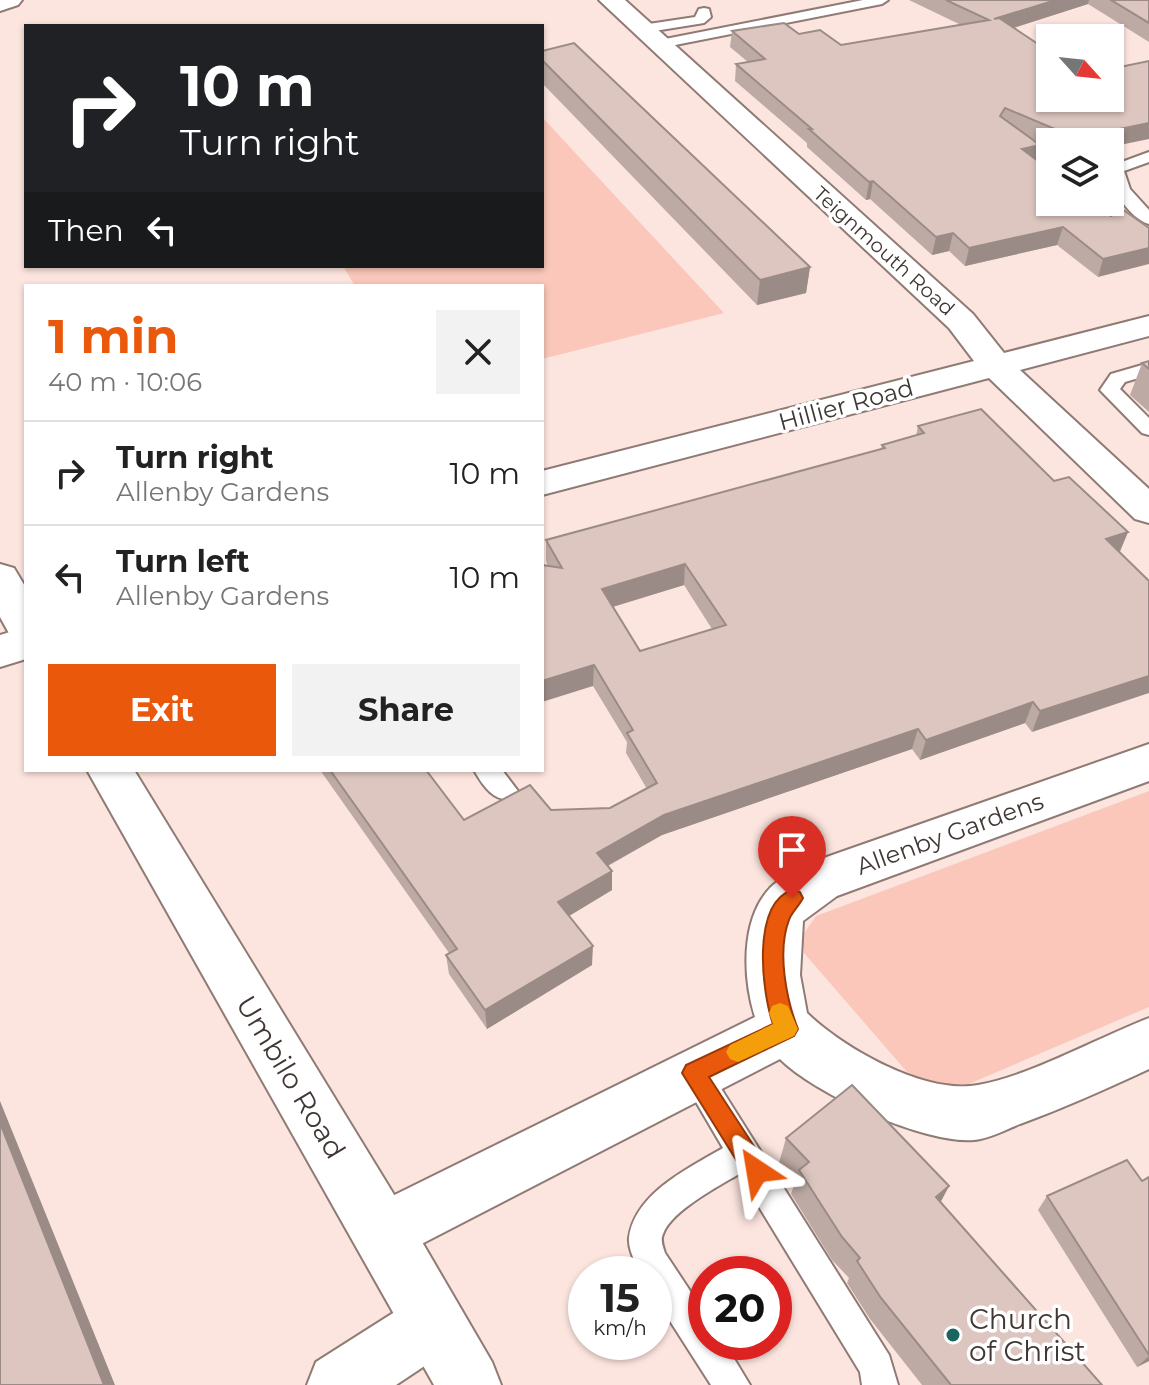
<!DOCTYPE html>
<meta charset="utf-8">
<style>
:root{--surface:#fff;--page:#f2f2f2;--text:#222;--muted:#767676;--line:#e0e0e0;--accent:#ea580c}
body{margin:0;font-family:Montserrat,sans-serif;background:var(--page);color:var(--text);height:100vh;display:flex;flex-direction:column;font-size:30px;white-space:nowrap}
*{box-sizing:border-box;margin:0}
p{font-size:26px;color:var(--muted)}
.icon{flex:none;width:44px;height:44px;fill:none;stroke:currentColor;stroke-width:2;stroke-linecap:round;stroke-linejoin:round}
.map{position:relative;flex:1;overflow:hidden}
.details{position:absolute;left:24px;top:284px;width:520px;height:488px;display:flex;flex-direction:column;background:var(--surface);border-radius:0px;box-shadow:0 2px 6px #0004}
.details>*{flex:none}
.banner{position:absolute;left:24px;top:24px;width:520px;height:244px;border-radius:0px;box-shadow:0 2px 6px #0004;background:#202124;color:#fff;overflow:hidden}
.needle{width:52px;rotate:117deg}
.buttons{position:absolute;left:1036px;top:24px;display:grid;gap:16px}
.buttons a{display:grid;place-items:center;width:88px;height:88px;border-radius:0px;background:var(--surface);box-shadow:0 2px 6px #0004;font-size:40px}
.speed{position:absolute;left:568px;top:1256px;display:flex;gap:16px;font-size:40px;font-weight:700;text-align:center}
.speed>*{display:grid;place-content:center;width:104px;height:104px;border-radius:50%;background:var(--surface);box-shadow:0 2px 6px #0004;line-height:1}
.speed small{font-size:20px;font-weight:400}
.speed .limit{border:12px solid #d22;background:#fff;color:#111}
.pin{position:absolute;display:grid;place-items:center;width:68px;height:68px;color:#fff;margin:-82px -34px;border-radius:50% 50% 50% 0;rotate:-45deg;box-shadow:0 0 8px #0007}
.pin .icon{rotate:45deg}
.me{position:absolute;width:88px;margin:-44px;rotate:327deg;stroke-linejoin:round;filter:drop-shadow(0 0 6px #0008)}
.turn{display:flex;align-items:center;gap:28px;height:168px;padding:0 24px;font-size:36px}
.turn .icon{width:104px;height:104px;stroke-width:2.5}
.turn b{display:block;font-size:56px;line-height:68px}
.then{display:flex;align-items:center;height:76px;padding:0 24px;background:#0003;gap:16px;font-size:30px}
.round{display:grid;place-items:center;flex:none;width:84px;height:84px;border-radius:0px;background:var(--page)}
.head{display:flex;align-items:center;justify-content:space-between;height:136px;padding:0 24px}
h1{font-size:48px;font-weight:700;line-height:60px;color:var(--accent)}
.action{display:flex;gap:16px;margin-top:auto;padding:16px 24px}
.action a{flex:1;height:92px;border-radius:0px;background:var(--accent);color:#fff;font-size:32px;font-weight:700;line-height:92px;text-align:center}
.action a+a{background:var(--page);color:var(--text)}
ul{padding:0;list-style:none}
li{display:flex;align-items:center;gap:24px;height:104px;padding:0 24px;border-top:2px solid var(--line)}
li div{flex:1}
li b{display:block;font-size:30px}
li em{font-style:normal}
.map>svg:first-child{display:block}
.green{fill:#fac7ba}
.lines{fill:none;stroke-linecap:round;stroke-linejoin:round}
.service-casing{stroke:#8f7a74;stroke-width:4}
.minor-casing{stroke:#8f7a74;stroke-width:4}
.secondary-casing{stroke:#8f7a74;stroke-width:4}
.service{fill:#fff;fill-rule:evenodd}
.minor{fill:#fff;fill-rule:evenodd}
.secondary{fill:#fff;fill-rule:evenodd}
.wall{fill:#beaaa5;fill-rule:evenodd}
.shaded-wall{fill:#9b8b86}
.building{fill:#ddc6c0;stroke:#9b8b86;stroke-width:2;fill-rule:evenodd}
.route{fill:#ea580c;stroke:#983908;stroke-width:2}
.slow{fill:#f59e0b}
.poi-dot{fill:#1a655d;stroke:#fff;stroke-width:3}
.labels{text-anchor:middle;stroke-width:7;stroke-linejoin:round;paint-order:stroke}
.far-street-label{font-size:20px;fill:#403734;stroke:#fff}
.street-label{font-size:24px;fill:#403734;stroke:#fff}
.near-street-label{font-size:28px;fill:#403734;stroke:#fff}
.near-poi-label{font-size:28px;fill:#403734;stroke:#fff;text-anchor:start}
</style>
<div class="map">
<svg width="1149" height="1385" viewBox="0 0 1149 1385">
<rect width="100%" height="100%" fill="#fde5df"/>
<path class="green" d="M542,117L724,313L542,359V286H355L343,266H542Z
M1149,791V1007L964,1086L928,1083L907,1072L804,953L802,936L816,916Z"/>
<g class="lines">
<defs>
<path id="service" d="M863,0H888L882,4L660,48L653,44L660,40Z
M704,8L709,9L711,17L704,23L642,33L635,29L642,25L695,17L699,9Z
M1149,152V162L1124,171L1130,189L1149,210V224C1128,217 1109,187 1111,166Z
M1084,202H1103L1149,233V246Z
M1149,363V375L1125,382L1120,389L1149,418V435L1142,433L1100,390L1111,374Z
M474,770H502L518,791L514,798C495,804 483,786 474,770Z
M694,1059L705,1063L889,1355L898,1385H862L860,1372L739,1174C719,1186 671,1211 663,1234C660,1240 663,1247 665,1253L706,1315V1342H724L750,1385H711L654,1296V1274H640C636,1263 628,1250 629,1238C635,1193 689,1168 723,1148L679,1073L683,1063Z"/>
<path id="minor" d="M0,0H22L18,5L0,11Z
M599,0H625L973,314L1004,353L1149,316V336L1020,370L1149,489V523L1135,519L989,378L542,495V471L974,361L949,328Z
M26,627V659L0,667V635Z
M1149,744V781L837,896L803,921L800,975L807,1013C843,1048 925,1095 978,1085C1030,1076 1097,1038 1149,1018V1069C1106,1089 1064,1108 1020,1124C1005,1130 989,1139 974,1140C924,1144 815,1094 780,1059L404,1253L383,1262L362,1253L353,1232L362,1211L755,1017C743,979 740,920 770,888C779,879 791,873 801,866Z
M434,1292L456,1301L465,1323L456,1345L396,1385H307L316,1362L412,1301Z"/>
<path id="secondary" d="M0,564L14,568L26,588V641L11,637L0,617Z
M87,770H134L404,1211L492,1362L501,1385H434Z"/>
</defs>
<use href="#service" class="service-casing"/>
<use href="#minor" class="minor-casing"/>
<use href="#secondary" class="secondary-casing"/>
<use href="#service" class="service"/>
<use href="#minor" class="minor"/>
<use href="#secondary" class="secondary"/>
</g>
<path class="wall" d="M909,0H1149V42L1088,4L1014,28L1110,142H1050V146L1030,138L1036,160L1111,216L1122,209L1098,277L1057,245L965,266L949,251L932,255L870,199L866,200L807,147V143L735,81L736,64L748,62L730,47L732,31L799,34L841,45L961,25Z
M542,51L810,267L806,293L757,305L542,83Z
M1149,361V412L1130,395L1142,363Z
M918,426L1054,481L1128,532L1120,552L1032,732L1025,723L920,760L912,749L662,835L608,866L612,890L569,916L592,965L487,1029L449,974L446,955L449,953L320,770H426L464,820L551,810L610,808L647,789L626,753L627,742L593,686L546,561V540L881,449L882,445L916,436ZM684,585L712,629L640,651L613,607Z
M786,1138L949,1186L940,1203L1102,1385H922L870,1319L847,1283L849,1278L832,1260L791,1194L796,1180L779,1163Z
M1149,1177V1361L1137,1367L1038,1210L1047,1196L1142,1181Z"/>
<path class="shaded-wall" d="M1056,0H1089L1088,4L991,35L994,19Z
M1149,123V139L1110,147V142H1075L1076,138Z
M1040,145L1035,163L1022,149Z
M873,181L870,199L866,200L869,182Z
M1063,227L1057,245L965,266L969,248Z
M953,233L949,251L932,255L936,237Z
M1149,248V264L1098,277L1103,259Z
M810,267L806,293L757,305L760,280Z
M1128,532L1119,553L1106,539Z
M685,564L684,585L602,610V589Z
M594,665L593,686L542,702V681Z
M1149,676V693L1032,732L1040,711Z
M1033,702L1025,723L920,760L926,740Z
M918,729L912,749L662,835L596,872L597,853L664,815Z
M612,871V890L559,922L558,902Z
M593,946L592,965L487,1029L485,1010Z
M0,1101L115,1385H104L0,1123Z
M949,1186L937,1209L936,1197Z
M1149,1356V1361L1137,1367Z"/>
<path class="building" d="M946,0H1056L994,19L999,18L1050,52V98H1110V69L1149,61V123L1076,138L1005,108L1000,116L1040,145L1022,149L1050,170V202H1092L1111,216L1122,209L1149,228V248L1103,259L1063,227L969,248L953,233L936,237L873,181L869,182L809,129H812L736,64L765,59L732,31L784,23L799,34L820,30L841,45L989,20Z
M1111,0H1149V23Z
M574,43L810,267L760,280L542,60V51Z
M1149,361V369L1142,363Z
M981,409L1054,481L1069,477L1128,532L1106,539L1149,581V676L1040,711L1033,702L926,740L918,729L664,815L597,853L612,871L558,902L593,946L485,1010L446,955L457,949L330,770H426L464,820L530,785L551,810L610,808L657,783L627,733L633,730L594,665L542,681V565L562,568L546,540L885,448L882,445L924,433L918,426ZM685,564L726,625L640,651L602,589Z
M852,1085L949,1186L936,1197L1102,1385H951L881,1298L857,1261L860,1258L842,1237L799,1170L809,1162L786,1138Z
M0,1123L104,1385H0Z
M1127,1160L1142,1181L1149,1177V1355L1047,1196Z"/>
<path class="route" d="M792,890L800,892L803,898C799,906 791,913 789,920C777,951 786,999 798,1029L794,1036L709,1077L765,1163L769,1171L765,1179L757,1183L748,1179L682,1073L686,1065L773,1024C762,993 751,904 792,890Z"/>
<path class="slow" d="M780,1003L788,1006L798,1029L794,1036L738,1062L730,1059L726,1052L730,1045L773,1024L769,1013L772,1006Z"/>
<circle class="poi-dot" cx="953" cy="1335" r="8"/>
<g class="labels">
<g class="far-street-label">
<text transform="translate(884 251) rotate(42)" y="7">Teignmouth Road</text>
</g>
<g class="street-label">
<text transform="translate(846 405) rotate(-15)" y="8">Hillier Road</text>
<text transform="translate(950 834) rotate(-20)" y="8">Allenby Gardens</text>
</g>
<g class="near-street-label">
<text transform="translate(291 1077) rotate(59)" y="10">Umbilo Road</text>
</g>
<g class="near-poi-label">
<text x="969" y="1329">Church<tspan x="969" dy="32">of Christ</tspan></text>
</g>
</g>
</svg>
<div class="buttons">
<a><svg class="needle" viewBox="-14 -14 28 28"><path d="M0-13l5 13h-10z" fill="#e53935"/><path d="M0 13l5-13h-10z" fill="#767676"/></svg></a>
<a><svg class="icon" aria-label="layers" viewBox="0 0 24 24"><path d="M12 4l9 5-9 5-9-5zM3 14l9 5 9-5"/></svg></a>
</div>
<div class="speed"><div>15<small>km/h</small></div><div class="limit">20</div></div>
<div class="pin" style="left:792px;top:898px;background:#d93025"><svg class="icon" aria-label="arrive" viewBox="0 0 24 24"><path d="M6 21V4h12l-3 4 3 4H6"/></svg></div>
<svg class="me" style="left:757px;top:1171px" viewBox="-20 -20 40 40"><path d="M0-17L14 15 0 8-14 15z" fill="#ea580c" stroke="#fff" stroke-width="4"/></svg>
<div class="banner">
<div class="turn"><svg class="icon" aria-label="right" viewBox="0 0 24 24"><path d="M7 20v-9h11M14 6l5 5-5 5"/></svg><div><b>10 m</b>Turn right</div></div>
<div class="then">Then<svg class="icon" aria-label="left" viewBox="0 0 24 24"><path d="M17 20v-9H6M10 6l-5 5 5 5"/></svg></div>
</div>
<section class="details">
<div class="head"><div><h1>1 min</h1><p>40 m · 10:06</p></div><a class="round"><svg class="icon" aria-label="close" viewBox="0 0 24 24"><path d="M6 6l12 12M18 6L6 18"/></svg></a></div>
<ul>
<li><svg class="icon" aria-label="right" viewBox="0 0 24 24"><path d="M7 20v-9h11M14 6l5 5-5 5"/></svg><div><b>Turn right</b><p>Allenby Gardens</p></div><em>10 m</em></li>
<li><svg class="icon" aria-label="left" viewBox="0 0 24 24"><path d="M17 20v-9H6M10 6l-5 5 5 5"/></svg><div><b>Turn left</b><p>Allenby Gardens</p></div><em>10 m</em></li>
</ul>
<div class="action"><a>Exit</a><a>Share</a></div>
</section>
</div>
